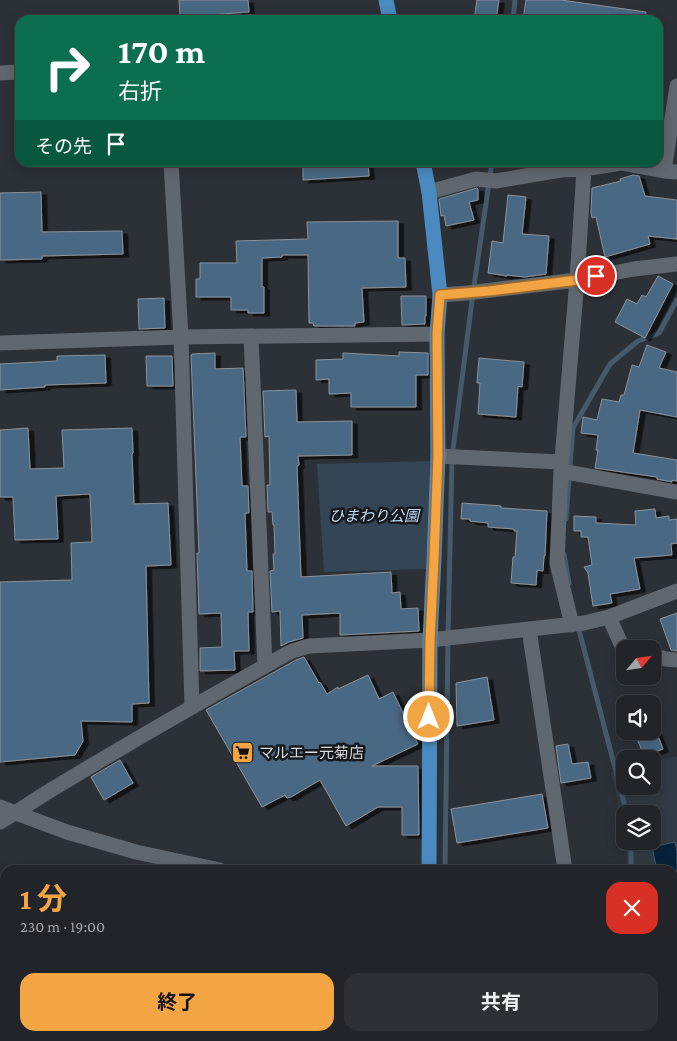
<!DOCTYPE html>
<html lang="ja">
<meta charset="utf-8">
<style>
:root{--surface:#212529;--page:#2d3135;--text:#f1f3f6;--muted:#a2a5a8;--line:#3e4246;--accent:#f3a443}
body{margin:0;font-family:"Crimson Pro","Noto Sans JP",serif;background:var(--page);color:var(--text);height:100vh;display:flex;flex-direction:column;font-size:19px;white-space:nowrap}
*{box-sizing:border-box;margin:0}
p{font-size:16px;color:var(--muted)}
.icon{flex:none;width:28px;height:28px;fill:none;stroke:currentColor;stroke-width:2;stroke-linecap:round;stroke-linejoin:round}
.map{position:relative;flex:1;overflow:hidden}
.side{position:absolute;left:0px;top:865px;width:678px;height:176px;display:flex;flex-direction:column;background:var(--surface);border-radius:15px 15px 0 0;box-shadow:0 2px 12px #0003,0 0 0 1px var(--line)}
.side>*{flex:none}
.top-card{position:absolute;left:15px;top:15px;width:648px;height:152px;border-radius:15px;box-shadow:0 2px 12px #0003,0 0 0 1px var(--line);background:#0b6e4f;color:#fff;overflow:hidden}
.needle{width:32px;rotate:61deg}
.fabs{position:absolute;left:616px;top:640px;display:grid;gap:10px}
.fabs a{display:grid;place-items:center;width:45px;height:45px;border-radius:10px;background:var(--surface);box-shadow:0 2px 12px #0003,0 0 0 1px var(--line);font-size:25px}
.pin{position:absolute;display:grid;place-items:center;width:42px;height:42px;color:#fff;margin:-21px;border:2px solid #fff;border-radius:50%;box-shadow:0 1px 5px #0007}
.me{position:absolute;width:55px;margin:-28px;rotate:0deg;stroke-linejoin:round;filter:drop-shadow(0 0 4px #0008)}
.turn{display:flex;align-items:center;gap:18px;height:105px;padding:0 20px;font-size:22px}
.turn .icon{width:65px;height:65px;stroke-width:2.5}
.turn b{display:block;font-size:35px;line-height:42px}
.then{display:flex;align-items:center;height:48px;padding:0 20px;background:#0003;gap:10px;font-size:19px}
.round{display:grid;place-items:center;flex:none;width:52px;height:52px;border-radius:15px;background:var(--page)}
.summary{display:flex;align-items:center;justify-content:space-between;height:85px;padding:0 20px}
h1{font-size:30px;font-weight:700;line-height:38px;color:var(--accent)}
.action{display:flex;gap:10px;margin-top:auto;padding:10px 20px}
.action a{flex:1;height:58px;border-radius:15px;background:var(--accent);color:#111;font-size:20px;font-weight:700;line-height:58px;text-align:center}
.action a+a{background:var(--page);color:var(--text)}
.map>svg:first-child{display:block}
.built{fill:#313b45}
.green{fill:#344556}
.water{fill:#06223a;stroke:#455a6b}
.lines{fill:none;stroke-linecap:round;stroke-linejoin:round}
.stream{stroke:#455a6b;stroke-width:5}
.building{fill:#4a6783;stroke:#8c9299;filter:url(#shadow)}
.minor{stroke:#61676e;stroke-width:15}
.major{stroke:#4a8ac0;stroke-width:15}
.route-casing{stroke:#9e6b2c;stroke-width:12}
.route{stroke:#f3a443;stroke-width:9}
.labels{text-anchor:middle;stroke-width:5;stroke-linejoin:round;paint-order:stroke}
.park-label{font-size:15px;font-style:italic;fill:#bddbf9;stroke:#16191b}
.poi-label{font-size:15px;fill:#d7dbde;stroke:#16191b;text-anchor:start}
</style>
<div class="map">
<svg width="677" height="1041" viewBox="0 0 677 1041">
<defs>
<filter id="shadow"><feDropShadow dx="5.5" dy="3" stdDeviation="0" flood-color="#0009"/></filter>
</defs>
<rect width="100%" height="100%" fill="#2c3137"/>
<path class="built" d="M677,756V931L673,930L672,870H627V841H652V814H625V830L611,773L625,769V786H652L653,762Z"/>
<path class="green" d="M430,461L426,569L324,572L317,464Z"/>
<path class="water" d="M675,842L677,852V909H673L672,870H657L652,847Z"/>
<g class="lines">
<path class="stream" d="M513,20L515,0
M566,519L573,428L610,364L638,341L659,333L677,300
M564,554L569,583
M578,626L627,814
M445,870L448,638L452,457L473,293L492,162
M631,870V841
M559,1036L563,1041
M664,1036L666,1041
M466,1041V1036"/>
</g>
<path class="building" d="M179,0H248L249,12L180,17Z
M477,0H499L496,20H474Z
M526,0H561L646,12L645,20H523Z
M303,162H368L369,176L303,180Z
M633,175L639,176L645,196L677,200V239L648,236L650,244L605,257L596,217L592,218L591,213L592,188L621,181L620,179Z
M477,188L478,189V200L469,202L474,220L446,226L444,215L441,216L439,199Z
M41,192L42,232L122,231L123,254L42,256V259L0,260V193Z
M508,195L526,197L522,234L549,236L546,274L525,277L507,275V276L488,273L492,241L503,243Z
M398,221V258H405L406,287L362,288L364,322L355,323V326H314L313,323H309L308,255H282V257L262,258V287H264V313H248V310H231V297H196V279H200V263H237L236,241L308,239L307,222Z
M658,276L673,284L645,338L615,322L627,299L637,304L642,295L646,297Z
M401,296H426V316H425V324L402,325Z
M164,298L165,328L139,329L138,299Z
M647,345L666,352L659,368L677,372V417L640,410L633,453L677,460V481L672,480V482L657,479V477L595,468L598,450H596L598,435L581,433L583,417L597,420L602,399L619,402L621,395H624L632,365L639,367Z
M399,352L428,353V375H416V407H351V393L329,394V379L316,380V360L343,359V353L399,356Z
M215,353V369L243,368L246,437H240L242,486H248L249,513H245L247,571H252L253,612H248L249,651H234L235,670L200,671V648L222,647L221,613L199,614L197,553H199L191,355H192V354Z
M105,355L106,383L45,385V387L0,390V364L57,361V356Z
M146,356H172L173,386H147Z
M479,358L524,362L522,387L518,386L516,417L478,414L480,383H477Z
M296,390L297,422L352,421V455L298,456L299,465L297,466L301,577L391,572L392,593L400,592L401,609L418,608L419,631L340,635V613L302,615L303,638L289,642L281,646L280,611L272,612L270,571L274,570L273,554H275L274,525H273L272,512H268L267,485H270L269,436L265,437L263,391Z
M28,428L30,469L64,468L62,430L132,428L133,453L132,454L134,504L168,503L171,565L146,566L149,703L132,704V722L81,721L83,741L75,755L0,762V582L72,580L71,543L92,542L90,494L56,496L58,539L15,540L13,497H0V430Z
M462,503L501,506V508L547,511L545,556H544L543,571L537,570L536,585L511,583L513,557H515L517,531H514V529L488,527V523L470,521V519H461Z
M655,509L656,518L669,516V520L677,519V543L671,544L672,555L634,558L640,589L610,594L612,603L593,606L588,573L584,567L592,565L588,537H581V531H574V516L596,517V523L636,525L635,511Z
M677,613V651L671,650L660,619Z
M304,657L319,683L320,682L327,694L338,687V689L368,675L379,699L393,692L418,744L372,766H418L419,835H402V807H378L346,826L320,780L291,797L287,798L285,795L262,807L206,710L296,660Z
M487,677L494,720L457,726L456,683Z
M634,731H656L663,749L644,756Z
M568,744L572,764L588,762L591,778L561,783L556,746Z
M120,760L133,783L104,800L91,777Z
M542,794L548,828L457,843L451,809Z"/>
<g class="lines">
<path class="minor" d="M0,73L20,72
M171,162L181,337L192,707
M664,171L677,86
M429,192L476,179L496,181L561,170L584,169L621,163L664,171L677,172
M440,295L467,293L577,280L634,269L677,264
M251,336L265,666
M0,343L181,337L437,334
M438,456L561,462
M561,471L677,492
M609,617L622,646L631,649
M572,625L557,563L561,471L577,280L584,169
M529,629L565,870
M652,655L666,659L677,660
M0,807L67,832L136,852L220,870
M0,822C21,810 40,796 61,784C137,738 214,694 292,651L309,646L430,640L584,623L609,617L677,591
M672,963L677,964
M114,1041L122,1036"/>
<path class="major" d="M386,0L390,20
M423,162L429,192L440,295L437,334L438,456L434,559L430,640L429,870
M476,1041V1036"/>
</g>
<g class="lines">
<defs>
<path id="route" d="M429,717L430,640L434,559L438,456L437,334L440,295L489,291L578,280L596,276"/>
</defs>
<use href="#route" class="route-casing"/>
<use href="#route" class="route"/>
</g>
<defs>
<symbol id="supermarket-square" viewBox="-11 -11 22 22"><rect x="-9" y="-9" width="18" height="18" rx="4" fill="#f3a443" stroke="#16191b"/><path d="M-6-5.5h2.5l.6 2H6L4.5 2H-2.5L-4.4-4H-6ZM-1.5 3.2a1.3 1.3 0 1 0 .1 0ZM3 3.2a1.3 1.3 0 1 0 .1 0Z" fill="#111"/></symbol>
</defs>
<g fill-rule="evenodd">
<use href="#supermarket-square" x="230" y="740" width="25" height="25"/>
</g>
<g class="labels">
<g class="park-label">
<text x="374" y="521">ひまわり公園</text>
</g>
<g class="poi-label">
<text x="259" y="758">マルエー元菊店</text>
</g>
</g>
</svg>
<div class="fabs">
<a><svg class="needle" viewBox="-14 -14 28 28"><path d="M0-13l5 13h-10z" fill="#e53935"/><path d="M0 13l5-13h-10z" fill="#a2a5a8"/></svg></a>
<a><svg class="icon" aria-label="sound" viewBox="0 0 24 24"><path d="M4 9h4l5-4v14l-5-4H4zM17 9q2 3 0 6"/></svg></a>
<a><svg class="icon" aria-label="search" viewBox="0 0 24 24"><circle cx="10" cy="10" r="6"/><path d="M15 15l6 6"/></svg></a>
<a><svg class="icon" aria-label="layers" viewBox="0 0 24 24"><path d="M12 4l9 5-9 5-9-5zM3 14l9 5 9-5"/></svg></a>
</div>
<div class="pin" style="left:596px;top:276px;background:#d93025"><svg class="icon" aria-label="arrive" viewBox="0 0 24 24"><path d="M6 21V4h12l-3 4 3 4H6"/></svg></div>
<svg class="me" style="left:429px;top:717px" viewBox="-20 -20 40 40"><circle r="17" fill="#f3a443" stroke="#fff" stroke-width="3"/><path d="M0-11L8 9 0 5-8 9z" fill="#fff"/></svg>
<div class="top-card">
<div class="turn"><svg class="icon" aria-label="right" viewBox="0 0 24 24"><path d="M7 20v-9h11M14 6l5 5-5 5"/></svg><div><b>170 m</b>右折</div></div>
<div class="then">その先<svg class="icon" aria-label="arrive" viewBox="0 0 24 24"><path d="M6 21V4h12l-3 4 3 4H6"/></svg></div>
</div>
<section class="side">
<div class="summary"><div><h1>1 分</h1><p>230 m · 19:00</p></div><a class="round" style="background:#d93025;color:#fff"><svg class="icon" aria-label="close" viewBox="0 0 24 24"><path d="M6 6l12 12M18 6L6 18"/></svg></a></div>
<div class="action"><a>終了</a><a>共有</a></div>
</section>
</div>
